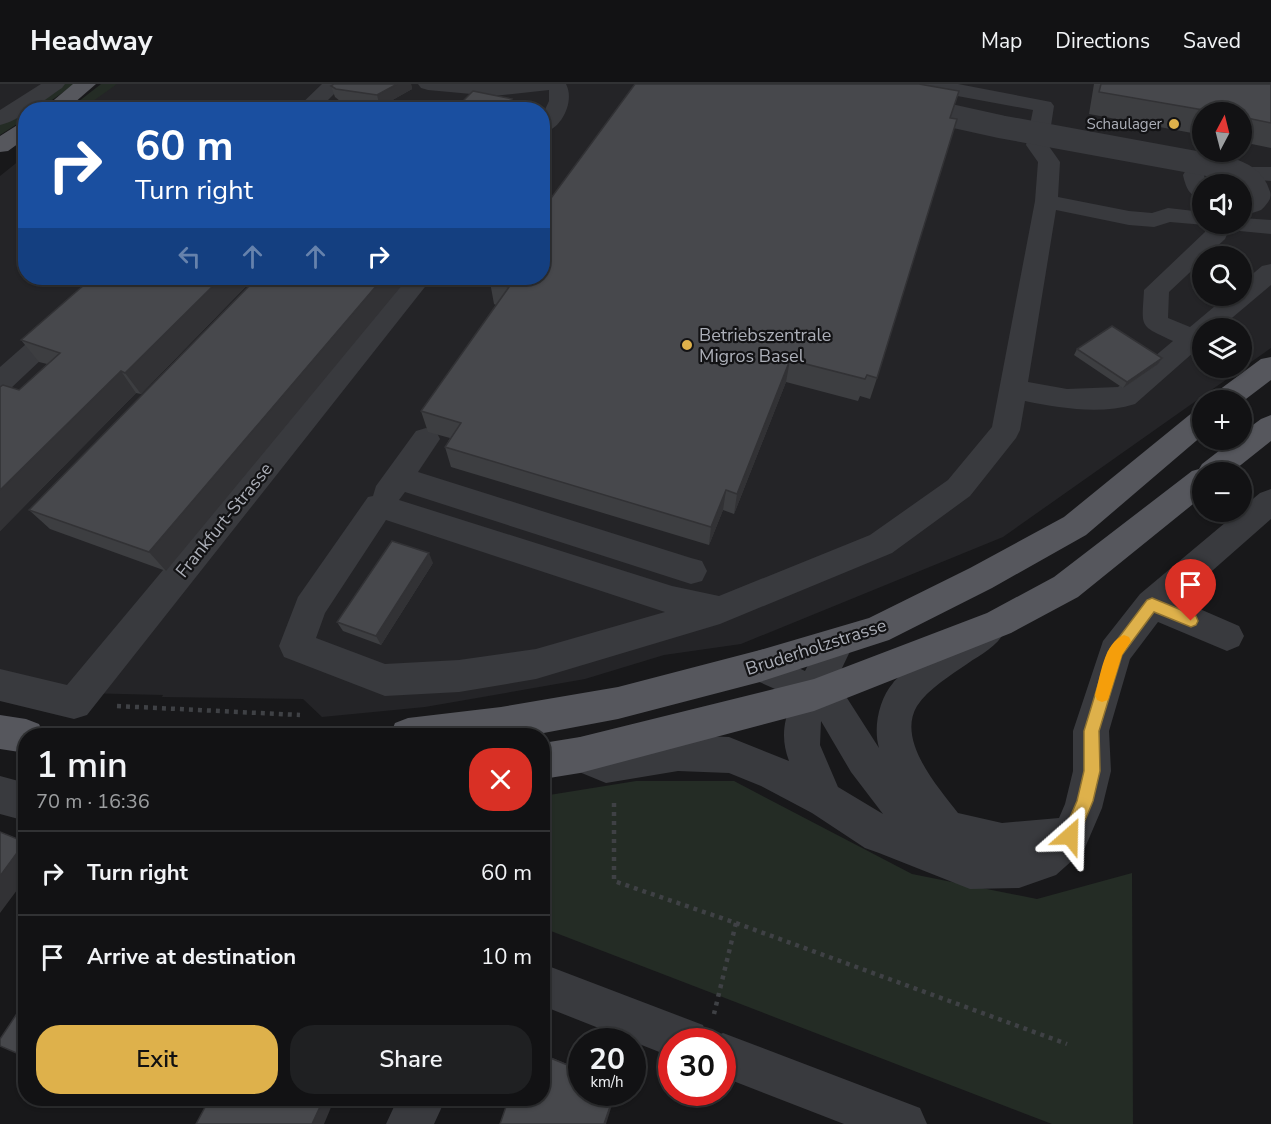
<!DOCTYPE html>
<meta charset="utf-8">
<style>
:root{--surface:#121214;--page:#1f2022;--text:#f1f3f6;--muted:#9c9ea0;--line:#313234;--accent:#deb14b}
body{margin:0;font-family:"Nunito Sans",sans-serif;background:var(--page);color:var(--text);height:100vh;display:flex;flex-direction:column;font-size:22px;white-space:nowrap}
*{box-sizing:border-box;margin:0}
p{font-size:20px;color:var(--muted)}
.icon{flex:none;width:33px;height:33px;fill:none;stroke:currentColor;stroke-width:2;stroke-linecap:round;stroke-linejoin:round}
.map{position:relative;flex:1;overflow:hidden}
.panel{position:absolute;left:18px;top:644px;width:532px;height:378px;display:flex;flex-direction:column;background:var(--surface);border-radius:24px;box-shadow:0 2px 4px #0004,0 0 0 2px var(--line)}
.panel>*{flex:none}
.guide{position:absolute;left:18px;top:18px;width:532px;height:183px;border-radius:24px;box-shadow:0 2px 4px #0004,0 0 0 2px var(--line);background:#1a4fa0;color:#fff;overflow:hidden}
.needle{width:39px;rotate:7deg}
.buttons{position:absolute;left:1192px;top:18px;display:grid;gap:12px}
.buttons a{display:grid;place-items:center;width:60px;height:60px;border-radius:50%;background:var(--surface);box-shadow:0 2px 4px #0004,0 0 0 2px var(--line);font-size:30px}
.speed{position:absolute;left:568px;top:944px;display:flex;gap:12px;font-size:30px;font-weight:700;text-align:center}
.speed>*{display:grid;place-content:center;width:78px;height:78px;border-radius:50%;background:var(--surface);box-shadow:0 2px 4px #0004,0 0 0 2px var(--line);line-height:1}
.speed small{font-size:15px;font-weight:400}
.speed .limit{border:9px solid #d22;background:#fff;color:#111}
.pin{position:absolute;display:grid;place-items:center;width:51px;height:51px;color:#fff;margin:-62px -26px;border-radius:50% 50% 50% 0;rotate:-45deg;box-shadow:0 0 6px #0007}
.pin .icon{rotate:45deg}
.me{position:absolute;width:66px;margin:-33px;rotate:25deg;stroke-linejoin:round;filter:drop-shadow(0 0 4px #0008)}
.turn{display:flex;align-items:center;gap:21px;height:126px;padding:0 18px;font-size:27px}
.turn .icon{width:78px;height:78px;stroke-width:2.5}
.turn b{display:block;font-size:42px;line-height:51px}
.lanes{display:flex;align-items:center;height:57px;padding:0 18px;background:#0003;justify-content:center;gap:30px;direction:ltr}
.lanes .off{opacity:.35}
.round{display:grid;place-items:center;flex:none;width:63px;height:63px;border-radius:24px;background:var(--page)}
.head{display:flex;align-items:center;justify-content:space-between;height:102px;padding:0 18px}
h1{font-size:36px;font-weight:600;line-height:45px}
.primary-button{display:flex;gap:12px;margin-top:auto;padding:12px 18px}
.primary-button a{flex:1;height:69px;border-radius:24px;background:var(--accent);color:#111;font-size:24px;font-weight:600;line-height:69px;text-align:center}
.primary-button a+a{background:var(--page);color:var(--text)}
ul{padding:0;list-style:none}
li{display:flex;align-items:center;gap:18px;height:84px;padding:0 18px;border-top:2px solid var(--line)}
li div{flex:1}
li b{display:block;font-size:22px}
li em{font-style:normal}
header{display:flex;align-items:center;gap:36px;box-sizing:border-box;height:84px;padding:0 30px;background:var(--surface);border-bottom:2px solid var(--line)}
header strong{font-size:28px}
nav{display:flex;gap:33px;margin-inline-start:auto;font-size:21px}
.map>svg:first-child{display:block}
.built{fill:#242427;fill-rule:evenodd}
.green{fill:#242c25}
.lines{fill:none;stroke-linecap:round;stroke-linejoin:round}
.path{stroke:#3f4145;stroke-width:4.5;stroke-dasharray:4 5;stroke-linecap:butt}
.minor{fill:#393a3e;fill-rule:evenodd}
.major{fill:#56575d;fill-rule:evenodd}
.minor-bridge{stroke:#393a3e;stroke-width:23}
.wall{fill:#3d3e41}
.shaded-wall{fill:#323235}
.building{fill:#47484c;stroke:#323235;stroke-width:1.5}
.route{fill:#deb14b;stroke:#907331;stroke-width:1.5}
.slow{fill:#f59e0b}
.poi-dot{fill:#deb14b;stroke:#131315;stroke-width:2}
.labels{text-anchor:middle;stroke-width:4.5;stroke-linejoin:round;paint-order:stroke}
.far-poi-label{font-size:15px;fill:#acafb8;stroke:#131315;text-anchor:end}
.poi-label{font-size:18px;fill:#acafb8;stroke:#131315;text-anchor:start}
.street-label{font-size:18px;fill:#acafb8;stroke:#131315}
</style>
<header>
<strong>Headway</strong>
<nav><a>Map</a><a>Directions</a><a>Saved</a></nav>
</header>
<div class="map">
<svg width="1271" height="1040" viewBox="0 0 1271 1040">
<rect width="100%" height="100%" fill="#18181a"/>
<path class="built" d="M0,0H44L0,27Z
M108,0H1271V264L1003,453L741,560L664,571L585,595L425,623L322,633L303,615L162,613L163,611L0,607V92L25,72L26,194H543V26L81,25ZM1203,28H1242V68H1203ZM1203,100H1242V140H1203ZM1203,172H1242V212H1203ZM1203,244H1242V284H1203Z"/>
<path class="green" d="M64,0H75L39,25L26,26L25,35L0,51V39Z
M101,0H117L82,25H69Z
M636,697H734L912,790L1037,815L1132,789L1133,1040H1052L543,844V712Z"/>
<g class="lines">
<path class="path" d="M117,622L300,631
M614,719V797L736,839L714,930
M736,839L1067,960"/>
<path class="minor" d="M41,0H65L62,4C44,16 19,37 0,41V26Z
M322,0H344L318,26H295Z
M418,0H566C575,17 562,45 543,49V30L549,17V6L493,12L428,6L421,4Z
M915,0H958L1051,18L1054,22L1048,61L1060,78L1058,113L1129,127L1152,129L1168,124L1203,128V140H1242V134L1271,136V150L1229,146L1225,155L1207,172H1203V176L1169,208L1168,234L1190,243L1227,212H1242V199L1262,182L1271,180V201L1220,244H1203V260L1135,320C1100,331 1060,324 1025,317L1020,346L1016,354L970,412L892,469L720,540L536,595L459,608L385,612L284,573L279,562L298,513L368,413L373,412L376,402L416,347L426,344L436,347L440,355L418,388L691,474L702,477L707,487L702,497L691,500L405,408L399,416L672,502L719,512L870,451L948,396L992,343L1035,117L1038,78L1026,61L1033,26L925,6L918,4ZM1056,126L1129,141L1154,143L1170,138L1205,141V148L1144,206C1142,244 1138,241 1173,257L1118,303L1067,305L1028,298ZM386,436L665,528L536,565L459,576L385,580L316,554L325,529Z
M1253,83H1271V97L1245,95L1242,90L1245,85Z
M1194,84L1202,86L1207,100H1203V116C1189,112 1186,104 1183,91L1186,86Z
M101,194H128L10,305L0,308V283Z
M407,194H432L87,631L74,635L0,617V585L67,601Z
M1271,405V435L1179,516L1239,542L1244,552L1239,562L1227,567L1158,538L1130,575L1109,647L1111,687L1102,724L1084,766L1056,791L1019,804L970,805L879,769L865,764L812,729L761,702L729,689L678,687L606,699L567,683L562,671L567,659L580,653L606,663L678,651L729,653L789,677C781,655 783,639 792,617L775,605L748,593L743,582L748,571L760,566L805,587L825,548L837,544L849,548L854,559L832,605L847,614L879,664C873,644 879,615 893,599C904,585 970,534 987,533C991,532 996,535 1000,537L1005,547C997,563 981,570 967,580C951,591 928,605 917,622C896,657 939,704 958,729L1002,739L1059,734L1065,720L1073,687V647L1103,557L1140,510L1238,428H1242V424L1260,409ZM821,637L851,688L883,730L838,703L820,661Z
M0,692L26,699V737L0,730Z
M543,880L703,941L708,955L723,949L920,1024L927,1040H844L723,993V957H672V973L543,922Z
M398,1014H446L434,1040H386Z"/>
<path class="major" d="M73,0H96L66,26H42Z
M26,38V54L8,67L0,68V52L19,40Z
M1271,273V296L1242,318L1211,316L1215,309L1261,275Z
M1203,325V351L1086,451L992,504L889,556L760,598L618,635L533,651H390L395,639L408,634L501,623L618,603L760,566L869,534L970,484L1064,433L1193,328Z
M1271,331V357L1232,388H1203V412L1078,513L1011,549L814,627L580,689L543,695V659L580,653L814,595L987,529L1054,493L1192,387L1199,385L1202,380L1233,356H1242V349L1261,335Z
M0,631L26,635L39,640L44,651H26V669L0,665Z"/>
<path class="minor-bridge" d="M907,22L1002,43L1226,84C1241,89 1254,94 1259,111L1255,116L1242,120"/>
</g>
<path class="wall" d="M334,0H411L412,5L380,23L340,17L335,13L331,2Z
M1094,0H1271V64L1242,58V28H1203V51L1089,30Z
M950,34L877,294L870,315L860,312L858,317L786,298L734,430L723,426L709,461L451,383L445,363L450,354L428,348L421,327L496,221L494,220L490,198Z
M92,194H254L141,310L136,309L0,447V303L19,306L47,280L39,278L21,256Z
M257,194L166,487L50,445L29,426Z
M1077,265L1162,274L1158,280L1123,304L1074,271Z
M433,479L381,561L343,547L337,538Z"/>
<path class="shaded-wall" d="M397,0H411L412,5L380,23L377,11Z
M512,15L513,26H503Z
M221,194H254L141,310L125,289Z
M383,194H408L166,487L149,468Z
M1162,274L1158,280L1123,304L1127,298Z
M790,276L786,298L734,430L737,410Z
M121,287L136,309L0,447V406Z
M726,406L723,426L709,461L711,443Z
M429,469L433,479L381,561L376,552Z
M0,748L26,758V794L0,829Z
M543,970L582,986V987L543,971Z
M615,1008H616L606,1040H604Z
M324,1014H335L324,1040H312Z"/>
<path class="building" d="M334,0H397L377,11L336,5L331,2Z
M635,0H919L959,7L950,34L957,35L877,294L867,291L865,295L790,276L737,410L726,406L711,443L445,363L461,339L421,327L509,203L490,198L493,194H543V125Z
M1101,0H1271V39L1242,33V28H1215L1099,8Z
M473,7L512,15L503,26H454Z
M92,194H221L125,289L121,287L0,406V303L3,301L19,306L60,269L21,256Z
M257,194H383L149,468L29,426Z
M1112,242L1162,274L1127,298L1077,265Z
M392,457L429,469L376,552L337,538Z
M0,748L25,758L0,792Z
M26,916V973L0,962V955Z
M543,971L582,987V1008H615L604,1040H500L509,1014H543Z
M210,1014H324L312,1040H196Z"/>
<path class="route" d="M1152,514L1196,532L1198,537L1196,541L1191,543L1154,528L1122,571L1099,647L1100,687L1093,717L1076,758L1070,760L1065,758L1062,752L1077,717L1084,687V647L1108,568L1147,516Z"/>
<path class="slow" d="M1124,551L1129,553L1131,557L1122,571L1108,616L1102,618L1097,616L1095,611C1100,594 1104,558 1124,551Z"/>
<g class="poi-dot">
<circle cx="1174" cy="40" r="6"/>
<circle cx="687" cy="261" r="6"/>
</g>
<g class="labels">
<g class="far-poi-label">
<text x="1162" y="45">Schaulager</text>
</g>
<g class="poi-label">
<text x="699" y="257">Betriebszentrale<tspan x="699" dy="21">Migros Basel</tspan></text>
</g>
<g class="street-label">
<text transform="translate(224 436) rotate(-51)" y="6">Frankfurt-Strasse</text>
<text transform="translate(816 563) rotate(-18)" y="6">Bruderholzstrasse</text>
</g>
</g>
</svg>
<div class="buttons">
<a><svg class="needle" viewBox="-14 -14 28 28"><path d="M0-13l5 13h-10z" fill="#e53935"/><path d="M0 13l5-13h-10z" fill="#9c9ea0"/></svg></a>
<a><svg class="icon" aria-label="sound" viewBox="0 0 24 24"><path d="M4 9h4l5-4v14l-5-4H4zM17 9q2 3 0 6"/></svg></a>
<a><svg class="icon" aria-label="search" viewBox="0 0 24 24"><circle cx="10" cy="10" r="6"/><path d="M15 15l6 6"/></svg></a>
<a><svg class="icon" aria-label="layers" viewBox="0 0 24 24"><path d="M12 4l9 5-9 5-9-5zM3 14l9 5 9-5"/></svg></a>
<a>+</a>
<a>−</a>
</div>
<div class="speed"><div>20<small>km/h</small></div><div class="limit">30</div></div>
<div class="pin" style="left:1191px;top:537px;background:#d93025"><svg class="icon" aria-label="arrive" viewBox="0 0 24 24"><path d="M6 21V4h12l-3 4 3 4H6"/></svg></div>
<svg class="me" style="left:1070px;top:752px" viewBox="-20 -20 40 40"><path d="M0-17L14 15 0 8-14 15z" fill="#deb14b" stroke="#fff" stroke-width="4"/></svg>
<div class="guide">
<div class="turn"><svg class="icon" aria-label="right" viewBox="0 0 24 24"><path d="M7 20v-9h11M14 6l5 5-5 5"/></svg><div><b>60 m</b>Turn right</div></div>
<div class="lanes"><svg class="icon off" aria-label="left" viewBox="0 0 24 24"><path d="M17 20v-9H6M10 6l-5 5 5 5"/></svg><svg class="icon off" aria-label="ahead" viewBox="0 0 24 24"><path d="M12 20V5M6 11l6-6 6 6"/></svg><svg class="icon off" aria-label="ahead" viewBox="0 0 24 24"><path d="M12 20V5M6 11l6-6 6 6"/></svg><svg class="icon" aria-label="right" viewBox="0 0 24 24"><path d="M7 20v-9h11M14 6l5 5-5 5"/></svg></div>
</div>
<section class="panel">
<div class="head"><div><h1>1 min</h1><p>70 m · 16:36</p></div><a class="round" style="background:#d93025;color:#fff"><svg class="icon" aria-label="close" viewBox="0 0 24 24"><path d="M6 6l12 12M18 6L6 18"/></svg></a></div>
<ul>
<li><svg class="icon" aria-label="right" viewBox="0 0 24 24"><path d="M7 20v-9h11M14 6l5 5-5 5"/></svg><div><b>Turn right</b></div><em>60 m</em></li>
<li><svg class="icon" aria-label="arrive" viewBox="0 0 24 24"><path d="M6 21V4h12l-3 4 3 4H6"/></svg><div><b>Arrive at destination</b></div><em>10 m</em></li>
</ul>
<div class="primary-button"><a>Exit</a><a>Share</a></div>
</section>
</div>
